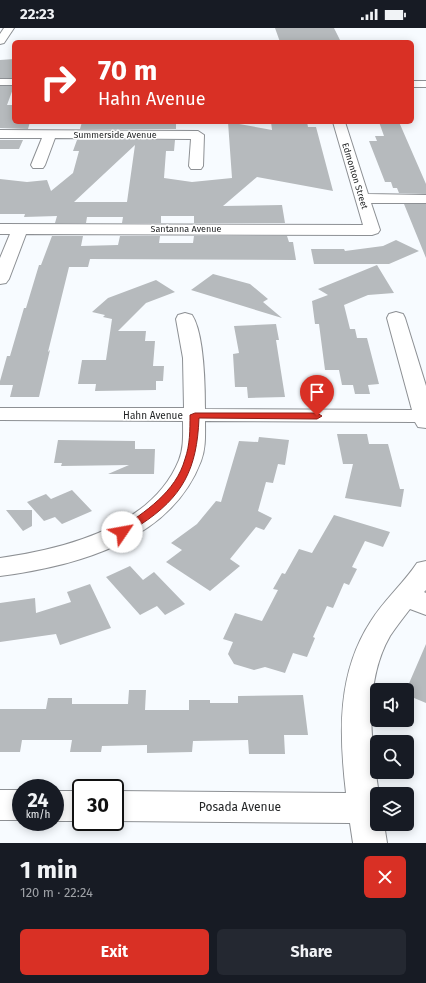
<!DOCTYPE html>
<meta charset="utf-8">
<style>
:root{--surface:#171b24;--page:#242831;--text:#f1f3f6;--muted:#9ea1a6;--accent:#d93025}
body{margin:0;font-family:"Fira Sans",sans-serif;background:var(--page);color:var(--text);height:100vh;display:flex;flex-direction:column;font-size:15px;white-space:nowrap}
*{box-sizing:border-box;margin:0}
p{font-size:13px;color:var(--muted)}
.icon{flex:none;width:22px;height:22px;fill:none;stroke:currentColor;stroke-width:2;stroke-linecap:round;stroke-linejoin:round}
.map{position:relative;height:815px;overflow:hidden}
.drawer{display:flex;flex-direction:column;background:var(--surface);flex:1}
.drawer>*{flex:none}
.guide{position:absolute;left:12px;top:12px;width:402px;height:84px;border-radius:6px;box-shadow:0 2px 10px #0003;background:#d93025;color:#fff;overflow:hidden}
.tools{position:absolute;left:370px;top:655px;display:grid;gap:8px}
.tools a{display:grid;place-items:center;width:44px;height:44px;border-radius:6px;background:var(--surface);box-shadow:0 2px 10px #0003;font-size:20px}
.speed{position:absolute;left:12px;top:751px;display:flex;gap:8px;font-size:20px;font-weight:700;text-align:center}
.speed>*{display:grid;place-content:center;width:52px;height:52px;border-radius:50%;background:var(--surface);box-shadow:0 2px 10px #0003;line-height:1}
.speed small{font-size:10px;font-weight:400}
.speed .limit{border:2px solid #111;border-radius:6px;background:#fff;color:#111}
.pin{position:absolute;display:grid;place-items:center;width:34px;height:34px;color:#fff;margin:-41px -17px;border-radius:50% 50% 50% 0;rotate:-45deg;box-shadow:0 0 4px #0007}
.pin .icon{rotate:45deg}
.me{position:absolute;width:44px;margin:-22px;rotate:57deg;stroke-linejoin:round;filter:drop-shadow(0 0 3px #0008)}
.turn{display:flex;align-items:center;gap:14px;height:84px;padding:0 20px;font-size:18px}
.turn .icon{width:52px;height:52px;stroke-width:2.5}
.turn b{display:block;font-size:28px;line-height:34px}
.round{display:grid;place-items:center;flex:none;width:42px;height:42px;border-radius:6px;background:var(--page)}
.summary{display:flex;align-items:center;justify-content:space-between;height:68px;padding:0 20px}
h1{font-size:24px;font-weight:700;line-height:30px}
.primary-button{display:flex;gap:8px;margin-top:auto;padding:8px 20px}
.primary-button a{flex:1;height:46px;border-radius:6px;background:var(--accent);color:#fff;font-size:16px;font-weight:700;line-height:46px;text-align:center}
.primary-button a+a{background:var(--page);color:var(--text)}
.status{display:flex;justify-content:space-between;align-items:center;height:28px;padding:0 20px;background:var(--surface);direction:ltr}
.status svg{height:11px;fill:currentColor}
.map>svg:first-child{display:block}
.building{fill:#b6babd;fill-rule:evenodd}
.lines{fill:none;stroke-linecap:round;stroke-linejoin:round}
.minor-casing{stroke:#8d9094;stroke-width:2}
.minor{fill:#fff;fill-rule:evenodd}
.route{fill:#d93025;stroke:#8d1f18}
.labels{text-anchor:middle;stroke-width:3;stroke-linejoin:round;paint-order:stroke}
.far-street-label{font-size:9px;fill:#232526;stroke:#fff}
.street-label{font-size:10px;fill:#232526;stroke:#fff}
.near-street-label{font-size:12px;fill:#232526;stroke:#fff}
</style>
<div class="status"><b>22:23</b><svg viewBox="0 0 49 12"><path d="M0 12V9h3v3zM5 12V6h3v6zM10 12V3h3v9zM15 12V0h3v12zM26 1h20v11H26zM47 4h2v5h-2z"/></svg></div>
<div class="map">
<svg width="426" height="815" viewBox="0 0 426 815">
<rect width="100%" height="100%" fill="#f7fbff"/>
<path class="building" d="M275,0H334L341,14H280Z
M14,31V50H0V32Z
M0,58H14L7,77H14V94H30L28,101L0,100Z
M82,94H176V101H80Z
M228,94L272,102L271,94H307L308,99H316L333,163L257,149L223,178L282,177L285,195H194V188H161V195H122L123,189H87L86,195H55L57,188L24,189L25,186H0V151L27,154L47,152L51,163L73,145L79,123H73L77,112H175L174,123H166L164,150L192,154L232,150ZM135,117L127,174H74Z
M379,94H399L426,156V166L399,165L397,160H393L391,154H385L369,113H377L375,108H384Z
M0,112H23L19,121H0Z
M404,176H426V230Z
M52,208H83L81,218L118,217L120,208H160L159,215H193L194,208H287L289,214H293L296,232L90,231L88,239H69L48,324L50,322L39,369H10L13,357H0V353L7,328H10L24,280H26L39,237H41Z
M396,212L419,223L389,236H314L311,221H344L345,223L383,218Z
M377,237L394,265L368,267L344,277L350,301H355L357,310H367L379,356L368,357L370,366H355L353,357H342L339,342H325L319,296H315L312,273L328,267L318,261Z
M213,246L250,256L268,271L263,274L282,290L191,262Z
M156,252L175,264L146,275L118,303H146L145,313H155L153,338H164L163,353H156V362L95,363L96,356H78L82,332H106L112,291L103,289L105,287L92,284L108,270Z
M276,296L279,312H276L285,369L248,370L247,359H235L233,326L239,325L234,298Z
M337,406H367L369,416H388L400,461H404L401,479L345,470L353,436H343Z
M259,409L289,412L285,437L278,436L273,455L266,454L258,483L272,490L264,502L256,499L230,531L240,538L210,563L166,534L182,522L171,515L197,496L216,473L221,474L239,413L258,414Z
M58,412L135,413V421H155L154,446H108L129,437L61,438L62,435H54Z
M72,462L92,483L62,496L55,489L44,493L27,474L46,466L51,471Z
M6,482H32V498L23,503Z
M334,487L390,504L383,519L365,513L352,539L357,541L349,557L344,555L333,580L327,578L313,609L315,610L307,629L293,625L285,645L265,639L254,642L234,636L228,626L233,614L223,611L235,585L262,593L278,562L273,561L282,545L285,546L299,521L312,525Z
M130,538L143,552L154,544L185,576L165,587L157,578L140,587L106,549Z
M90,556L111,600L60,617L56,606L0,614V575L35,570L36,585L71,574L67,564Z
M426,616V675L407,667V660Z
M129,662H146L145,682H189V672H210V675H238V668L303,667L308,707H284L285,726H249L248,712L193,713L192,724L147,725V717L102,718L101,724H70L72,712H22L20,724H0V681H46L48,670H72V676H128Z"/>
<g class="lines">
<defs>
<path id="minor" d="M4,0H14L4,15L0,16V6Z
M0,51H14V57H0Z
M412,53H426V59H412Z
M333,94H345L368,166L426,167V175H371L380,202L378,205L372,207L26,206L9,251L6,255L0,256V230L10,206H0V196L363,197Z
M0,102L198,103L204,107L203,138L201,141H191L189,138L191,111L55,110L45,137L43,140H33L31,137L42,110H0Z
M396,284L403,286L405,290L426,358V400L418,399L415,394L205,393C205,406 206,420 201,433C171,513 76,538 0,548V530C64,521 152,499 179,432C184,420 183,406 183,393L0,392V380H184L183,330L176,291L178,287L185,285L192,287C204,305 205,358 205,381L412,382L387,290L389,286Z
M426,533V562L424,564L426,565V587L410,581C403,590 396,599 390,608C363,655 371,716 379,766H377V796H384L387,815H353L350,795L115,793V763L346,765C339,705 337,645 371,593C384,572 403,556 417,535Z
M0,762H21V792H0Z
M55,763H81V793H55Z"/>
</defs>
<use href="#minor" class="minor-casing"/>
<use href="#minor" class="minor"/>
</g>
<path class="route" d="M195,385H317L322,388L317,391L199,390C197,441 183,469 140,497C133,502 126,509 118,507L117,504L118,502C145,484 176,464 185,431C190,417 190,402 190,387Z"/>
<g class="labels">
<g class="far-street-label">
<text x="115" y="110">Summerside Avenue</text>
<text transform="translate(355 148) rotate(73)" y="3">Edmonton Street</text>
<text x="186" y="204">Santanna Avenue</text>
</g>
<g class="street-label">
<text x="153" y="391">Hahn Avenue</text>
</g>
<g class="near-street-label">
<text x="240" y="783">Posada Avenue</text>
</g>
</g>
</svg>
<div class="tools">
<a><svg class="icon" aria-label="sound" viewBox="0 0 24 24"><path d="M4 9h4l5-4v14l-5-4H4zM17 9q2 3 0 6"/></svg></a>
<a><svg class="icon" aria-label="search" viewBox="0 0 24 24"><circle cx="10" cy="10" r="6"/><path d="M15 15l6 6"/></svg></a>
<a><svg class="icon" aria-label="layers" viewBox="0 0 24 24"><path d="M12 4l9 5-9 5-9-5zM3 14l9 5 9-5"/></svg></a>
</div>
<div class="speed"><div>24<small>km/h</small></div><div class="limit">30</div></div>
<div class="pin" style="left:317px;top:388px;background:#d93025"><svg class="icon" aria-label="arrive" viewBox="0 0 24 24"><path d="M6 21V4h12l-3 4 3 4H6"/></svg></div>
<svg class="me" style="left:122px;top:504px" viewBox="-20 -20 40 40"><circle r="19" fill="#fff"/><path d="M0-13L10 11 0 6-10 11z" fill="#d93025"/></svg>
<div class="guide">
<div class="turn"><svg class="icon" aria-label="right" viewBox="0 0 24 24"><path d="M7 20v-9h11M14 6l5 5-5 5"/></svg><div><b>70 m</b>Hahn Avenue</div></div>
</div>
</div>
<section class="drawer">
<div class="summary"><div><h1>1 min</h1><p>120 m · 22:24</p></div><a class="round" style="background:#d93025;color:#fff"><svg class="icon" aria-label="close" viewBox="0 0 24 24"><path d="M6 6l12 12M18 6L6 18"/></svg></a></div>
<div class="primary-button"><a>Exit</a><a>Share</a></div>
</section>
